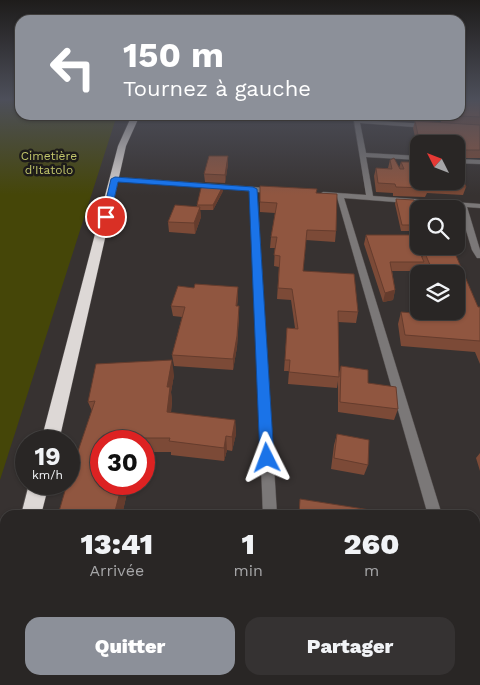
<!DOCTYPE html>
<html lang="fr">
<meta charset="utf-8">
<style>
:root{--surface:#292625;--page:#353232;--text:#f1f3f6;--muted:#a5a5a7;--line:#454342;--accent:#8c9099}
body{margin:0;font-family:"Work Sans",sans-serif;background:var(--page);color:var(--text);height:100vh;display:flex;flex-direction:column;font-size:19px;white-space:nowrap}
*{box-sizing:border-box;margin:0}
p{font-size:16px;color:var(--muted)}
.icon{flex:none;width:28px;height:28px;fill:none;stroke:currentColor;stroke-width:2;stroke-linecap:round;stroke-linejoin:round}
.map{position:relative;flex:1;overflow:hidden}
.drawer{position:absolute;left:0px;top:510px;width:480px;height:175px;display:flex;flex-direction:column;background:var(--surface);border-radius:15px 15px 0 0;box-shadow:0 1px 4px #0004,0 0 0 1px var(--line)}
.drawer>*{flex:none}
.banner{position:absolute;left:15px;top:15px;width:450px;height:105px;border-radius:15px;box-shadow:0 1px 4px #0004,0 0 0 1px var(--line);background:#8c9099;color:#fff;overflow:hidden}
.needle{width:32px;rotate:312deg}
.controls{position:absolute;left:410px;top:135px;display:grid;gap:10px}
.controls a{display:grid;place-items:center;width:55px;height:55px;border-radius:10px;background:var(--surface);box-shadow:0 1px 4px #0004,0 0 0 1px var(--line);font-size:25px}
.speed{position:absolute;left:15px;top:430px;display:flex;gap:10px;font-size:25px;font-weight:700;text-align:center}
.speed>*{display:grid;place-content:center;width:65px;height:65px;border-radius:50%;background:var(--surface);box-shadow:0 1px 4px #0004,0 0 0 1px var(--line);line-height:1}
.speed small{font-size:12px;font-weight:400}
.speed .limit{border:8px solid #d22;background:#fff;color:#111}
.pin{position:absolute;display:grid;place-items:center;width:42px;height:42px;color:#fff;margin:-21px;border:2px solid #fff;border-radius:50%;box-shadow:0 1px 5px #0007}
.me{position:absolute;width:55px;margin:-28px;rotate:357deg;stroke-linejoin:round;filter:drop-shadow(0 0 4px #0008)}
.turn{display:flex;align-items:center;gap:18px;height:105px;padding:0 25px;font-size:22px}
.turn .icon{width:65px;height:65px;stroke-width:2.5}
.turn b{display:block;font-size:35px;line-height:42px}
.eta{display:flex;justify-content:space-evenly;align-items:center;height:85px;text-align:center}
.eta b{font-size:30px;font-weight:800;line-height:35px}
.action{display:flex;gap:10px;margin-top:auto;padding:10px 25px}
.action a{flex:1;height:58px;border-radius:15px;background:var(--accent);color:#fff;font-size:20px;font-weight:800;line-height:58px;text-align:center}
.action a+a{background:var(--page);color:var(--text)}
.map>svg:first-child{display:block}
.green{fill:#454608}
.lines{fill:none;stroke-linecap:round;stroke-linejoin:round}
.lane-casing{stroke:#55504f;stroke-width:1}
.street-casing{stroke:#55504f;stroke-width:1}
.highway-casing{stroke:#55504f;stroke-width:1}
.lane{fill:#7b7878;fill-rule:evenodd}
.street{fill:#7b7878;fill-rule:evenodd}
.highway{fill:#ddd8d6;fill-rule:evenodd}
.wall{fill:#7c4a37}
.shaded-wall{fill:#653c2d}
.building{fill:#905640;stroke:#653c2d}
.route{fill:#1a73e8;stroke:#114b97}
.labels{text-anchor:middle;stroke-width:5;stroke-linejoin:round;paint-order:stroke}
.far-park-label{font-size:12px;fill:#c2c66b;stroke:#1d1b1a}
</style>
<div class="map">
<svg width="480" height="685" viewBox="0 0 480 685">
<rect width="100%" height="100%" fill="#373231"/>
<path class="green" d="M0,99H20V115H117L0,480Z"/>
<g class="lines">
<defs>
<path id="lane" d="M0,99H20V100H0Z"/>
<path id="street" d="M353,115H359V120L428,124L431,126L428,128L360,123L366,153L419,156V160L366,157L373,196L480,204V208L467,207L480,250V258H477L472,250L459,207L344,198L442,515H428L337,197L323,196L320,194L323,192L366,195Z
M456,159L480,160V164L456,163Z
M115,177L253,187L274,189L277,191L274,193L257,192L277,515H263L250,191L113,180L112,179Z"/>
<path id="highway" d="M132,115H140L126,146L59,441H41L118,146Z
M29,484H49L41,515H21Z
M5,607V649L0,651V609Z"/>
</defs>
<use href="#lane" class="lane-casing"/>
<use href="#street" class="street-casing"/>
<use href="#highway" class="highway-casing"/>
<use href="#lane" class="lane"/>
<use href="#street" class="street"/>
<use href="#highway" class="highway"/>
</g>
<path class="wall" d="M467,99H480V158H456V144H419V154L413,128L415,121L441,122L439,115H460Z
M390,160L399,168L401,162L466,187L463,195L427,193L425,197L393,196V193L376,192L374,176L376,168H388Z
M228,164L225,183L205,182L204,174Z
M260,186L316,193L336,231L335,242L306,240L303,271L358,312L356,323L338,322L339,373L341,366L368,383L398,409L394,420L338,412V381L337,388L288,384L289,371H284L287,328H295L291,300L277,299L279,267L274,266L275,248H270L271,237L275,213L260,212Z
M223,191L213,210H200L201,217L195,234L169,232L168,222L197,206V205Z
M396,199L419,209V231H401L395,204Z
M366,235H412L422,258L424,251H454L478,307H480V364L475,352L401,346L398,324L401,312L452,316L451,311H456V274H426L423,266L421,271H392L395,290L393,300L383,302L364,244Z
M238,297L237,306L239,317L237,347L233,370L174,366L172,355L182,317L173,316L171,306Z
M174,375L171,392L172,401L171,413L235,420L236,434L232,451L227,450L224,461L171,455V452H144V441H101V484H129L122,515H58L92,411L88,402Z
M337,434L368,465L364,475L331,469L334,445Z
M480,453V471L476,458Z"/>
<path class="shaded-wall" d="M228,156V164L225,183V175Z
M223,186V191L213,210V205Z
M200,207L201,217L195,234L194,223Z
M238,287V297L236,317V306Z
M395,290L393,300L383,302L385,293Z
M239,306L237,347L233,370V359Z
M172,360L174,375L171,392L172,401L169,426L167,412V387Z
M235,420L236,434L232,451V437Z
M226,436L227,450L224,461V448Z
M122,484H129L122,515H114Z
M129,680H136L135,685H128Z"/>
<path class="building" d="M460,99L480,100V117L443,115H460Z
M415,121L480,125V150H456V144H420Z
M209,156H228L225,175L204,174Z
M394,158L400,169H404L401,162H419V181H456V162L466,187L425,184L428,188L396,187L395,184L378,183L376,168L392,169L390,160Z
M202,184L223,186L213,205H197Z
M260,186L317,189L316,193L337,194L336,231L307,230L303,271L354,274L358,312L338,311L339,377L289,372L290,360H285L287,328L298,329L292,289L278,288L280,256L274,255L277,237H271L277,203L260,202Z
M396,199L414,200L419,209V225H402Z
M175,205L200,207L194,223L168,222Z
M366,235H412L424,262H390L395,290L385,293Z
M424,251H454L478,307H480V341L405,335L401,312L460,317L456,304V274H434Z
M195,284L238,287L236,306H239L237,336L233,359L172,355L185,307L171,306L178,286L194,288Z
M172,360L167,387H170L167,412L235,420L232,437L226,436L224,448L169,441L170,438H132L131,441H101V484H122L114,515H58L67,484H69V479L73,466L95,401L88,402L96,364Z
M341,366L368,370V383L396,387L398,409L340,402Z
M337,434L369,440L368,465L334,458Z
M300,499L383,512V515H299Z
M19,680H129L128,685H17Z"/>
<linearGradient id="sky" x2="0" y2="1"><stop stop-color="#1e1c1b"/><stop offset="0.51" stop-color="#4d4f5a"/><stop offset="1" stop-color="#4d4f5a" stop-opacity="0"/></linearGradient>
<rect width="480" height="195" fill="url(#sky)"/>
<path class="route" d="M115,177L253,187L257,189L274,458L272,462L267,464L262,462L260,458L249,191L118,182L110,217L103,219L102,217L111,179Z"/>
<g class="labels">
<g class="far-park-label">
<text x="49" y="160">Cimetière<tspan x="49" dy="14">d'Itatolo</tspan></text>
</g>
</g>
</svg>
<div class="controls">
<a><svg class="needle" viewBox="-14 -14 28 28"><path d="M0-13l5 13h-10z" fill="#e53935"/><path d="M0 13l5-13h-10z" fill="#a5a5a7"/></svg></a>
<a><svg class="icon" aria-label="search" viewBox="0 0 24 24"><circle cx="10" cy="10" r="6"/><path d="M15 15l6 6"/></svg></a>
<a><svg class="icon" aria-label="layers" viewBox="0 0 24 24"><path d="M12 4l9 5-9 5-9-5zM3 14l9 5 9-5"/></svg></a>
</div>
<div class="speed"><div>19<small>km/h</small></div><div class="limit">30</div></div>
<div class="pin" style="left:106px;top:217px;background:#d93025"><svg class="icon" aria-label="arrive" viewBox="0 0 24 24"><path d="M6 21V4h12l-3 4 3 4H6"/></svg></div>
<svg class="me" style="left:267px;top:458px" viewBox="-20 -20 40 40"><path d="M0-17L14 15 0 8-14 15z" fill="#1a73e8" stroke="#fff" stroke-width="4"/></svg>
<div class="banner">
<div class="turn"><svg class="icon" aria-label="left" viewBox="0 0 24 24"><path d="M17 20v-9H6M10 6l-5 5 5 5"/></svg><div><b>150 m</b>Tournez à gauche</div></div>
</div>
<section class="drawer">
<div class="eta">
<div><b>13:41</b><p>Arrivée</p></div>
<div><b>1</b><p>min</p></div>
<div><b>260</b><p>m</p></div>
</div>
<div class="action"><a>Quitter</a><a>Partager</a></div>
</section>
</div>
